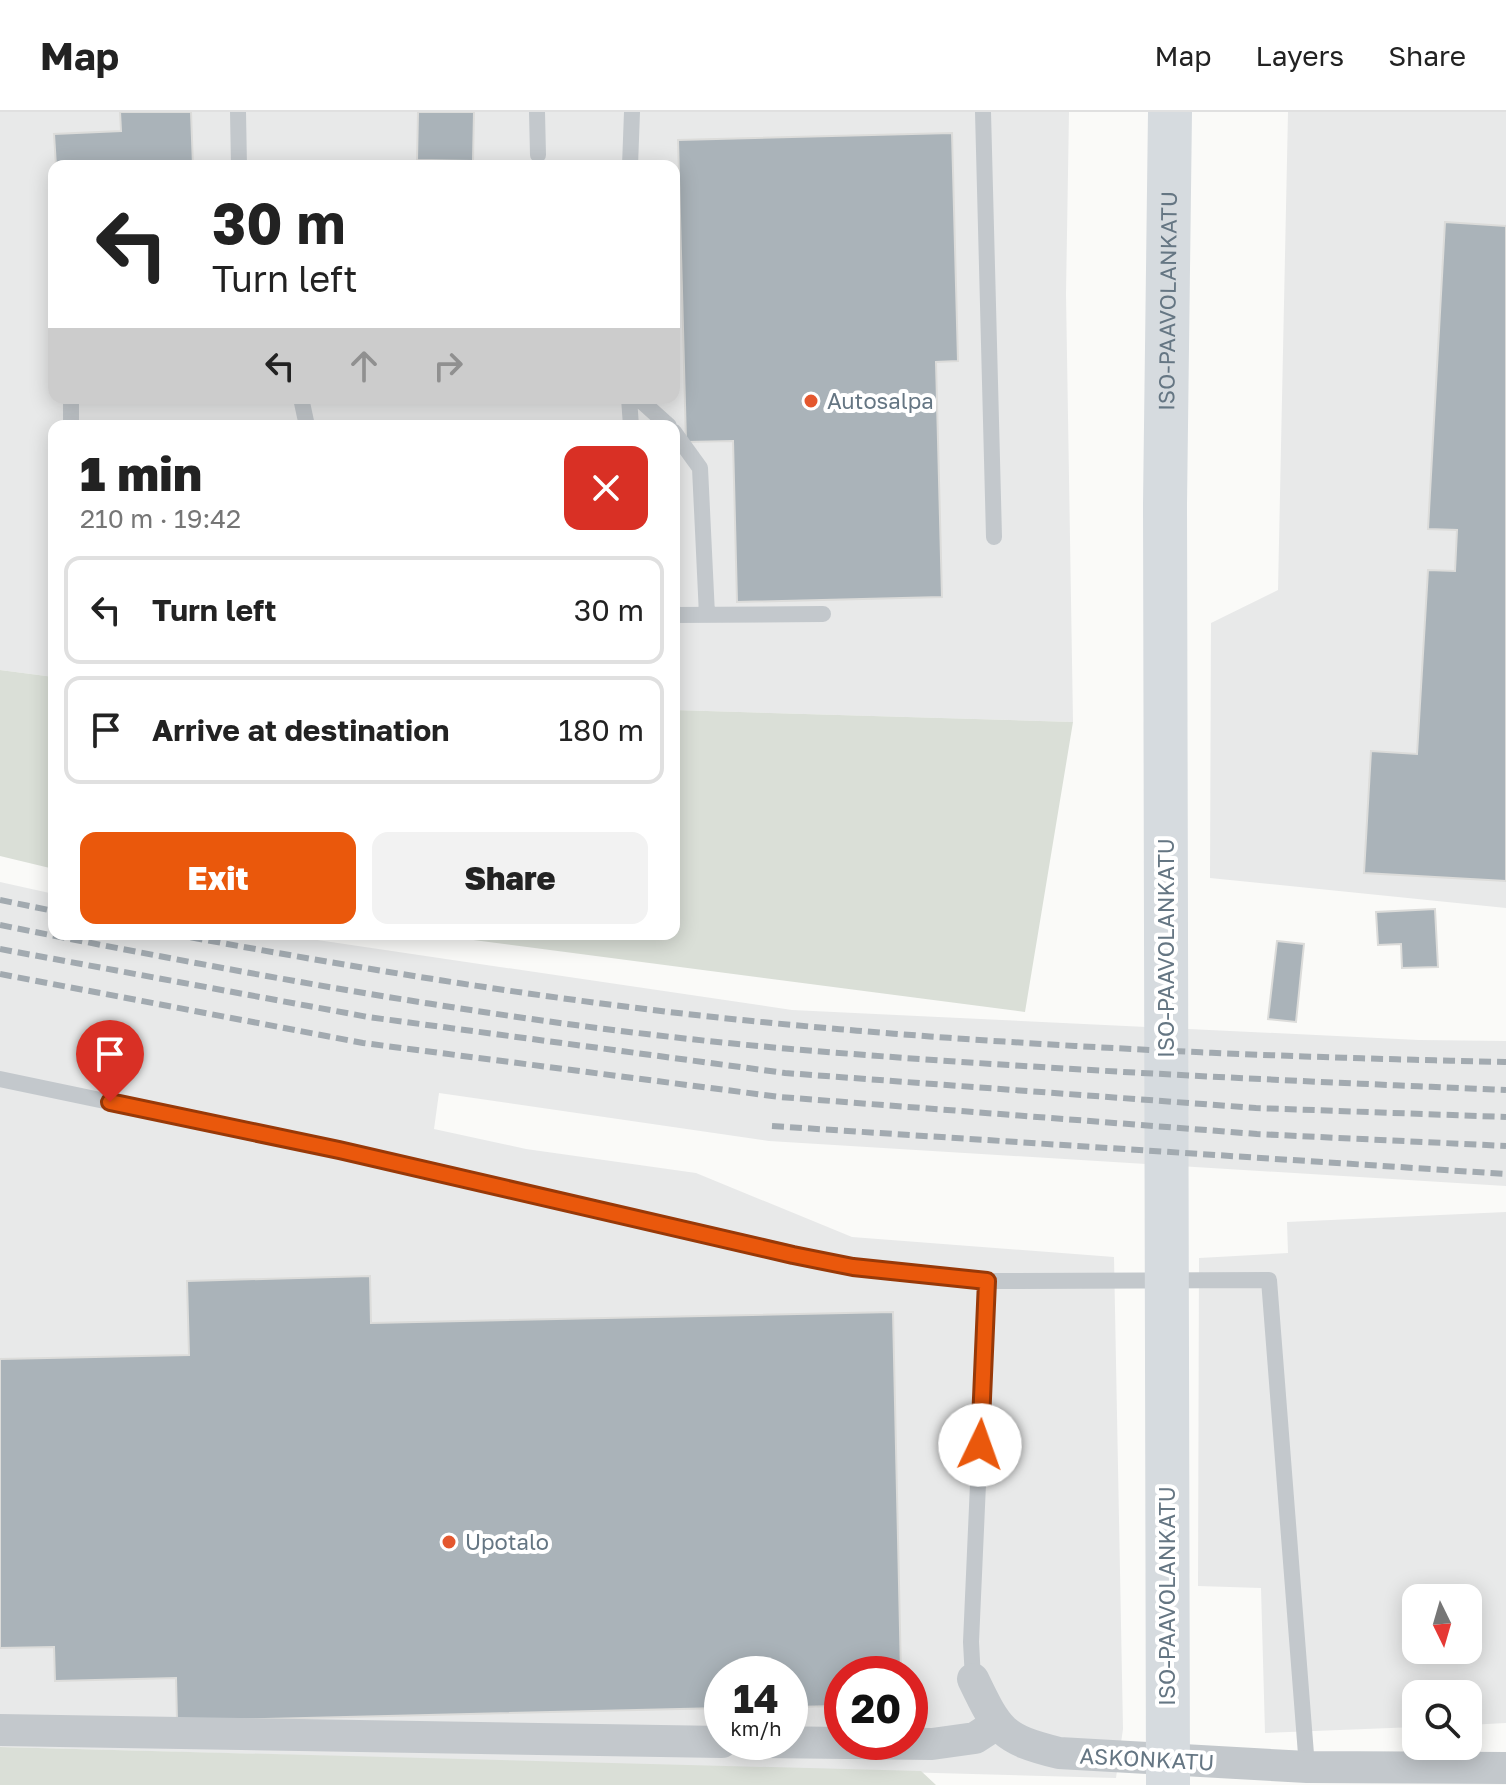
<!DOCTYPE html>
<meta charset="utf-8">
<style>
:root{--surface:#fff;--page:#f2f2f2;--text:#222;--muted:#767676;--line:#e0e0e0;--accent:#ea580c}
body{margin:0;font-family:"Golos Text",sans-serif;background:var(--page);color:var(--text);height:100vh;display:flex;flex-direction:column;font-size:30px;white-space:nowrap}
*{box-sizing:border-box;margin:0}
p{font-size:26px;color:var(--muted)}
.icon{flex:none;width:44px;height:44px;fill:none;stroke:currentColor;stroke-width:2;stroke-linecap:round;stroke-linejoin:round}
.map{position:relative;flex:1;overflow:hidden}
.panel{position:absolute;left:48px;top:308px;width:632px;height:520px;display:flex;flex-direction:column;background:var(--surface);border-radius:16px;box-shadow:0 4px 20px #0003}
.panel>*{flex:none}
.banner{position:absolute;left:48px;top:48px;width:632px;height:244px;border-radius:16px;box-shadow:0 4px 20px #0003;background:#fff;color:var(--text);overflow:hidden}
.needle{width:52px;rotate:175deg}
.buttons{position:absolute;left:1402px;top:1472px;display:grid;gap:16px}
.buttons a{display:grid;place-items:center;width:80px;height:80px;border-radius:16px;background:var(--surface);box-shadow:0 4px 20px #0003;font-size:40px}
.speed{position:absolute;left:704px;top:1544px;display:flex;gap:16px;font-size:40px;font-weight:700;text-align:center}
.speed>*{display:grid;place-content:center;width:104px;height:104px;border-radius:50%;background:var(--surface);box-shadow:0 4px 20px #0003;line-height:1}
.speed small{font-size:20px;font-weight:400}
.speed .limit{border:12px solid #d22;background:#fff;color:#111}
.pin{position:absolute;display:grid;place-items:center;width:68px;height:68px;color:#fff;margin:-82px -34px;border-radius:50% 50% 50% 0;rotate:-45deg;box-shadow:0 0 8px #0007}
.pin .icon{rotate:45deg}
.me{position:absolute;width:88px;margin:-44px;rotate:3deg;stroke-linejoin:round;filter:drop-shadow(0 0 6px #0008)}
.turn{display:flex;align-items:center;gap:28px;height:168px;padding:0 32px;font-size:36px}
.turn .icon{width:104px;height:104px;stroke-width:2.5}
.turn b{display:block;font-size:56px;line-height:68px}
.lanes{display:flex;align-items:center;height:76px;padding:0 32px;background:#0003;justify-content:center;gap:40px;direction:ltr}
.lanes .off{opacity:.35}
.round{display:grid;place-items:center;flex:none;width:84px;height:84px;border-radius:16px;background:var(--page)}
.head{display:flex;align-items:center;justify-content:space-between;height:136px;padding:0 32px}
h1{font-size:48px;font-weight:800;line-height:60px}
.primary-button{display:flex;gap:16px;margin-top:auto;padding:16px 32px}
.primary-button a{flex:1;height:92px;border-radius:16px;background:var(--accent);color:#fff;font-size:32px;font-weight:800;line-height:92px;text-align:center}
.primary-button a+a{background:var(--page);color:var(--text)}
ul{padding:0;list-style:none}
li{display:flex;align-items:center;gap:24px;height:108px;margin:0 16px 12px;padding:0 16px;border:4px solid var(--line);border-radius:16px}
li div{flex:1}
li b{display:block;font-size:30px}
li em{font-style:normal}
header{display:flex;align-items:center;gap:48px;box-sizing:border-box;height:112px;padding:0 40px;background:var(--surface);border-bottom:2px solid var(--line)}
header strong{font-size:38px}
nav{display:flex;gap:44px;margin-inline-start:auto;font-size:28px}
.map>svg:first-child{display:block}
.built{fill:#e8e9e9;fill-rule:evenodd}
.green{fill:#dadfd7}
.building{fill:#aab3b9;stroke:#dcdcda;stroke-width:2}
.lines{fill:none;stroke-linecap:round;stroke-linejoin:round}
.service{stroke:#c3c8cc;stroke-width:16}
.minor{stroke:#c3c8cc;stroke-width:32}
.secondary{stroke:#d6dbdf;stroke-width:44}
.rail{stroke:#a2aab0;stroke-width:6;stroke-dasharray:12 6;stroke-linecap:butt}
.route-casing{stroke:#983908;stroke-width:20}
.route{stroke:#ea580c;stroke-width:14}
.poi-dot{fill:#e4572e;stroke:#fff;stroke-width:3}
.labels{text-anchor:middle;stroke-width:8;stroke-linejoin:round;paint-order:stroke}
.street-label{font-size:22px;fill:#657683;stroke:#fff}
.poi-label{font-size:22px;fill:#657683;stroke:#fff;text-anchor:start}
</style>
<header>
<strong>Map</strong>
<nav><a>Map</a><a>Layers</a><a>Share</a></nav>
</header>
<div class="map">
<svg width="1506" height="1673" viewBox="0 0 1506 1673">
<rect width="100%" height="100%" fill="#fafaf8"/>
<path class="built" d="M0,0H1069L1066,182L1073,610L674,598V314H54V565L0,558ZM54,54H674V286H54Z
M1288,0H1506V796L1210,766L1211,511L1278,478Z
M0,770L54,782V822H277L792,898L1419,928L1506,929V1074L769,1029L439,981L434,1017L526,1037L696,1061L852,1125L1114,1145L1123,1617L1116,1666L0,1635ZM722,1562H790V1630H722ZM842,1562H910V1630H842Z
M1506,1100V1611L1468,1613V1582H1416V1615L1265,1621L1261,1476L1198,1474L1199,1146L1288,1141L1287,1110ZM1416,1486H1468V1538H1416Z"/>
<path class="green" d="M0,558L54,565V757L0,744Z
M674,598L1073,610L1025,900L427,822H674Z
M0,1635L921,1659L936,1673H0Z"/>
<path class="building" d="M120,0H191L193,54H56L54,22L121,19Z
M418,0H474L473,49L417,48Z
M952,21L958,249L936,250L942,485L737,490L733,329L686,330L678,28Z
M1445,110L1506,114V769L1364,761L1371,639L1417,642L1428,458L1455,459L1457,418L1428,417Z
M1435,797L1438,855L1402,856L1401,832L1378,833L1376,800Z
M1277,829L1304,832L1296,910L1268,907Z
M370,1164L371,1211L893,1200L901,1562H842V1594L790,1595V1562H722V1596L177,1609L176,1566L55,1569L54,1535L0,1536V1247L189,1243L187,1169Z"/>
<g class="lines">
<path class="service" d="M238,0L239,54
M537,0L538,43
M983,0L994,425
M630,54L632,0
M71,286V314
M301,286L307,314
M629,286L631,314
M638,286L669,314
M674,320L700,356L707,503
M674,503L823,502
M0,967L339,1038L853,1155L987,1169L1269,1168L1307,1655
M973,1567L971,1530L987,1169"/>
<path class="minor" d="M973,1567C998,1619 1002,1627 1059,1641L1307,1655L1506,1656
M0,1618L722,1630
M751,1630L932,1632L975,1626L995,1613"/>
<path class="secondary" id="s1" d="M1168,1673L1165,393L1170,0"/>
<path class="rail" d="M0,788L54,799
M0,813C261,865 525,914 791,937C1028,957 1267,968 1506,978
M173,822C378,860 585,894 793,913C1030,935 1268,945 1506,950
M0,837L368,905L785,961L1256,996L1506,1005
M0,862L363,931L780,985L1257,1022L1506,1034
M772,1014L1506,1062"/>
</g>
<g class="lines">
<defs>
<path id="route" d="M110,990L339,1038L793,1143L853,1155L987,1169L980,1333"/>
</defs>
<use href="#route" class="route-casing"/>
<use href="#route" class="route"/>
</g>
<g class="poi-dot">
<circle cx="811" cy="289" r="8"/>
<circle cx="449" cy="1430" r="8"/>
</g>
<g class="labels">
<g class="street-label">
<text dy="8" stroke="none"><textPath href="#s1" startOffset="1484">ISO-PAAVOLANKATU</textPath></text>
<text transform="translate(1166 836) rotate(-90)" y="8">ISO-PAAVOLANKATU</text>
<text transform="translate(1167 1484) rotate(-90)" y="8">ISO-PAAVOLANKATU</text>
<text transform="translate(1147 1647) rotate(3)" y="8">ASKONKATU</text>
</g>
<g class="poi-label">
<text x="827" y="297">Autosalpa</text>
<text x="465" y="1438">Upotalo</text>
</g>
</g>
</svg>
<div class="buttons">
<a><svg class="needle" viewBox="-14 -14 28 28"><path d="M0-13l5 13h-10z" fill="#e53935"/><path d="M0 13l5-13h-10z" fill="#767676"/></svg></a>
<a><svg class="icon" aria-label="search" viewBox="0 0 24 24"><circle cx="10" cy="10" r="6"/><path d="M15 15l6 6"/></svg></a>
</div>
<div class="speed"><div>14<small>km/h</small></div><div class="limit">20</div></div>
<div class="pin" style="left:110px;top:990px;background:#d93025"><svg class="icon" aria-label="arrive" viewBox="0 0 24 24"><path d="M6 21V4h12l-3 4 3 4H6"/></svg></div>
<svg class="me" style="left:980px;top:1333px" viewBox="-20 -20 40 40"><circle r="19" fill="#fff"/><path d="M0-13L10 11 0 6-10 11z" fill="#ea580c"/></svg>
<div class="banner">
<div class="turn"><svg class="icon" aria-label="left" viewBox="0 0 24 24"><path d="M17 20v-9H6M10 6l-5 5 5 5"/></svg><div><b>30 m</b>Turn left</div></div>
<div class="lanes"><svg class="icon" aria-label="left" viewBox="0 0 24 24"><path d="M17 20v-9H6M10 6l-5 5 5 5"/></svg><svg class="icon off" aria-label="ahead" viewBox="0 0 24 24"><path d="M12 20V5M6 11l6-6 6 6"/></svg><svg class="icon off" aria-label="right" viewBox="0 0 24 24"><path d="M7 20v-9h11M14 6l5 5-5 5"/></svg></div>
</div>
<section class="panel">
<div class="head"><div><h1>1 min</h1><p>210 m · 19:42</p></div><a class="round" style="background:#d93025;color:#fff"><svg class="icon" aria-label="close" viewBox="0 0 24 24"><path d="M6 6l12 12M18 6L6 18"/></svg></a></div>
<ul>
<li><svg class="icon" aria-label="left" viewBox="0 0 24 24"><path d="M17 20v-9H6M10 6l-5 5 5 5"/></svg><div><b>Turn left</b></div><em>30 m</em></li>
<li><svg class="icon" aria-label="arrive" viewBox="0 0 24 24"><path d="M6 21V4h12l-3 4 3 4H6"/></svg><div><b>Arrive at destination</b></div><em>180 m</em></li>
</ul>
<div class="primary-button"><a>Exit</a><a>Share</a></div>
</section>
</div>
